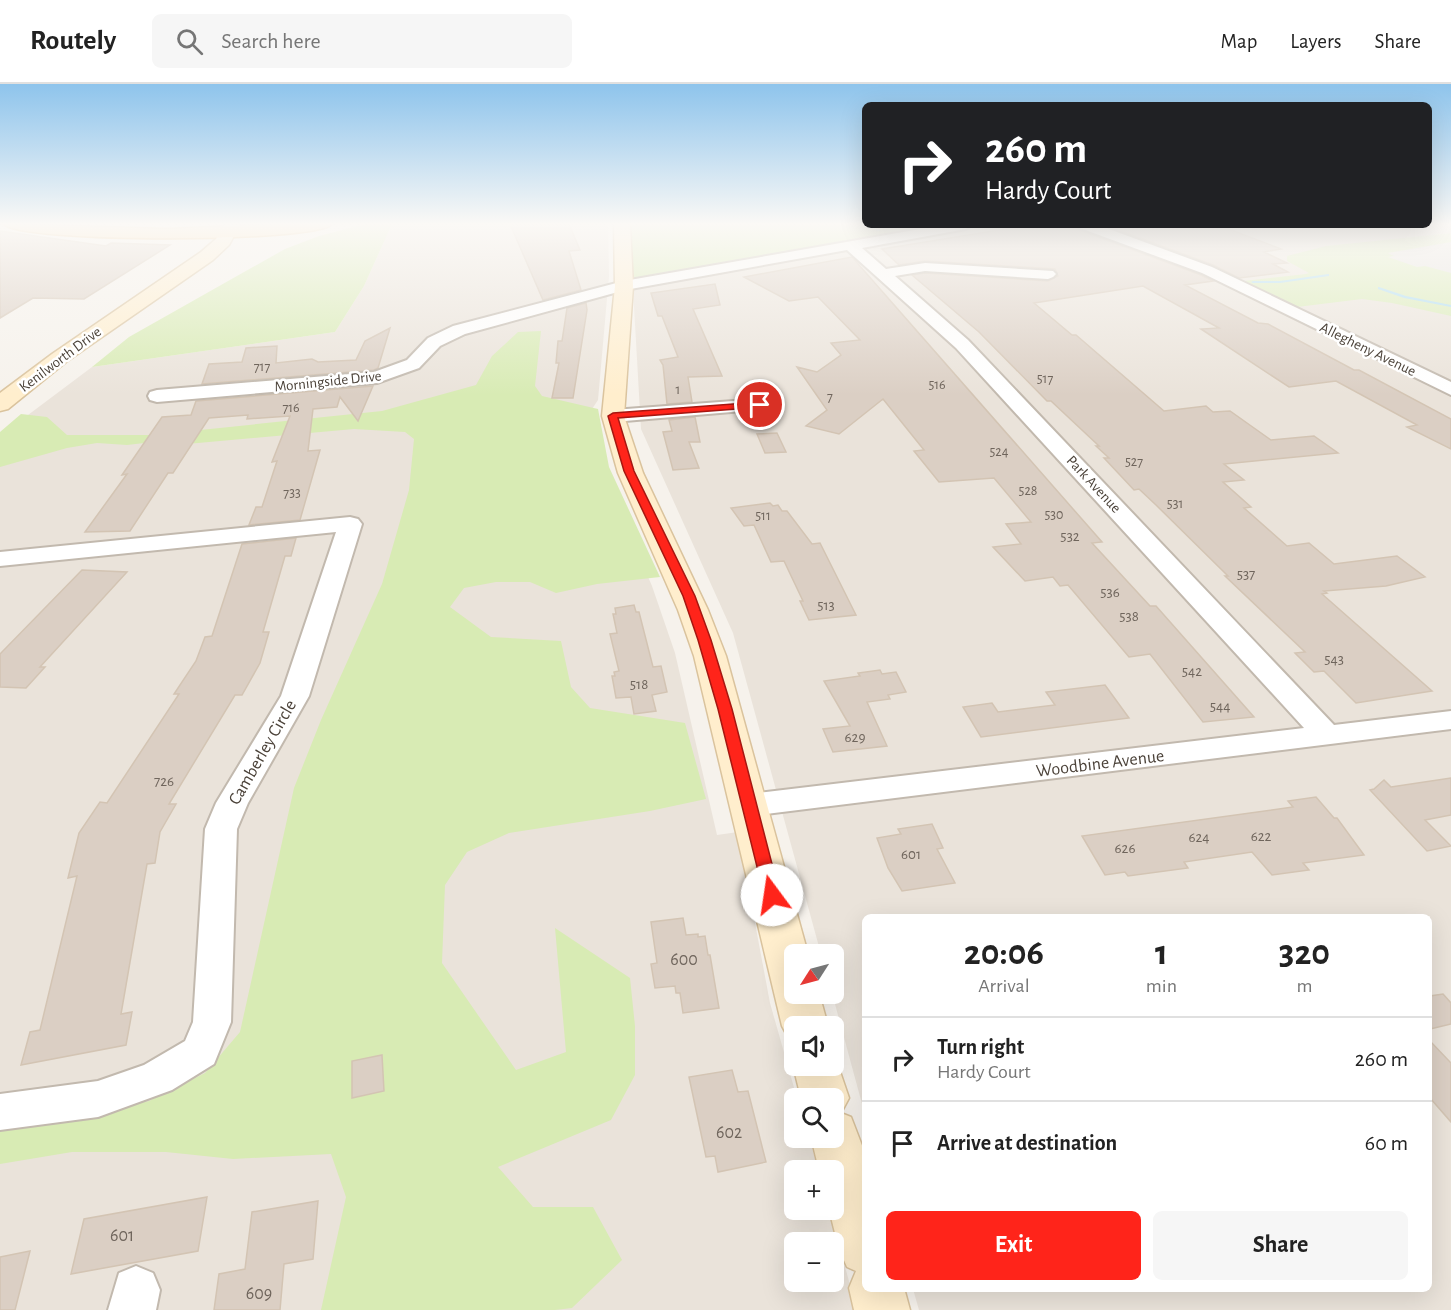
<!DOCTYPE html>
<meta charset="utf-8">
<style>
:root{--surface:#fff;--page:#f6f6f6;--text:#222;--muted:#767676;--line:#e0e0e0;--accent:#ff241a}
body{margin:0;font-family:"Alegreya Sans",sans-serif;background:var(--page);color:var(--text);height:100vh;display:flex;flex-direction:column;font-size:22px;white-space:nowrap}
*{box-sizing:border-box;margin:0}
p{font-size:20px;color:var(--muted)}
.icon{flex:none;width:33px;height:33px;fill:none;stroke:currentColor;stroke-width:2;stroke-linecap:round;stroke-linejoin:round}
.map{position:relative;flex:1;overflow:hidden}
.side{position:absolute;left:862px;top:830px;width:570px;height:378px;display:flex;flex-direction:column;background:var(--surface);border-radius:9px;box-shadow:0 6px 24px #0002}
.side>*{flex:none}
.banner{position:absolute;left:862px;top:18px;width:570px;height:126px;border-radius:9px;box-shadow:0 6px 24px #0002;background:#202124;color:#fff;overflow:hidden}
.needle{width:39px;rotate:234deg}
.fabs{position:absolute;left:784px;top:860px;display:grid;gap:12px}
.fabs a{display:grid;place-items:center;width:60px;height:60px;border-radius:9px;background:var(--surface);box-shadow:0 6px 24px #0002;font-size:30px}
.pin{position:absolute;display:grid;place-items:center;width:51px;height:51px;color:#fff;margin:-26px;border:3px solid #fff;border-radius:50%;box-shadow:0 2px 6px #0007}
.me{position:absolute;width:66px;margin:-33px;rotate:346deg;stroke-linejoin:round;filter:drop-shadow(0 0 4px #0008)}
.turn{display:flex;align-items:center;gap:21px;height:126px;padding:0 24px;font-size:27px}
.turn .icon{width:78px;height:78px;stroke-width:2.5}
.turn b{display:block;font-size:42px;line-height:51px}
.eta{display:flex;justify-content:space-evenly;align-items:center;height:102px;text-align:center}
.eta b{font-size:36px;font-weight:600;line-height:42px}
.primary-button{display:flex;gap:12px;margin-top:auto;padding:12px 24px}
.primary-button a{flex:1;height:69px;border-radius:9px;background:var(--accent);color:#fff;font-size:24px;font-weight:600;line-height:69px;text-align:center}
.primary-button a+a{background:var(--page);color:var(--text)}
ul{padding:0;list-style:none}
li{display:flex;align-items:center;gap:18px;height:84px;padding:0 24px;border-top:2px solid var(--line)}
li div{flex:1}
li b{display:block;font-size:22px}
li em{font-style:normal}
header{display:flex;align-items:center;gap:36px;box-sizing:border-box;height:84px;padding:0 30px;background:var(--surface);border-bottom:2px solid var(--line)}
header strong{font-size:28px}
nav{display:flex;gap:33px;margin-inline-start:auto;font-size:21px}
.search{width:420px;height:54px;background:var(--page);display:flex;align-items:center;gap:15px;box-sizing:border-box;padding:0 21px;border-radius:9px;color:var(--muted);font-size:22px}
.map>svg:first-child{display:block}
.residential{fill:#eae3da;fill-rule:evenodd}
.green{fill:#d8ebb4}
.parking{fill:#e5e2e0}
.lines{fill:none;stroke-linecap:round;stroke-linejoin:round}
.stream{fill:#a8dcf3;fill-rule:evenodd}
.building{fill:#dbcfc4;stroke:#d3c4b3;stroke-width:1.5}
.street-casing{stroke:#c2b9ae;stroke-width:4}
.secondary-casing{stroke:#dac39d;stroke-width:3}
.primary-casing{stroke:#e7b468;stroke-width:3}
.street{fill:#fff;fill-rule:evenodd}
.secondary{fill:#ffeecd;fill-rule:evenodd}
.primary{fill:#ffd89c;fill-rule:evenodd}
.route{fill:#ff241a;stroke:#a61711;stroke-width:1.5}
.labels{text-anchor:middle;stroke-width:5;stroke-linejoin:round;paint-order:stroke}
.far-number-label{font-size:14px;fill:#6f655c}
.far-street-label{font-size:15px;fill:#4b4239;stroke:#fff}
.number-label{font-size:15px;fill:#6f655c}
.street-label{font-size:18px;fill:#4b4239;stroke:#fff}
.near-number-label{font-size:18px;fill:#6f655c}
</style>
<header>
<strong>Routely</strong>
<div class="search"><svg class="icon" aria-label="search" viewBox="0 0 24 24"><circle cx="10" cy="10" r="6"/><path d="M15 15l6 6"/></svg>Search here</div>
<nav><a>Map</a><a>Layers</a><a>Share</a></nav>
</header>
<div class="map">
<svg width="1451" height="1226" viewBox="0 0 1451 1226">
<rect width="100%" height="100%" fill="#f6f2ec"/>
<path class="residential" d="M392,140H608L609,192L598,316L590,328L606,396L652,502L675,569L717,751L738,748L770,919L797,1014H795V1053H809L818,1086H795V1125H829L857,1226H0V352L92,283L335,248L364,202ZM795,1158H834V1197H795Z
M1430,140H1451V149L1322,163L1381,182L1245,198L1451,206V1226H919L913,1205L1430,1204V832H866L865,1031L832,909H834V870H821L733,549L641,345L633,205L991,141Z"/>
<path class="green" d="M365,140H392L364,202L335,248L92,283L129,253L285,165L319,152Z
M628,140L943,141L636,196L632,195Z
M1451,149V232L1392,219L1362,215L1297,223L1244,197L1306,190L1309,189L1287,177V172L1326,162Z
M541,247L535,302L542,312L598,325L609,383L660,493L597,500L556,509L530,498H496L464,504L450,523L491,553L561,557L571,603L590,624L685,639L706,715L650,727L509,749L467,768L445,801L442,879L516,986L566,968L555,844L630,894L635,942V991L611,1036L498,1083L533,1123H593L622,1176L572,1224L555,1226H321L346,1113L331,1070L233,1075L166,1068H72L0,1080V1045L85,1031L149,1017L205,989L240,948L294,704L321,636L382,500L409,406L414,355L405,348L354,345L176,361L153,358L127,361L97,359L67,364L0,383V348L21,330L47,333L67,351H152L382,327L476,301L492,272L518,248Z"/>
<path class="parking" d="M1451,158V189L1425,182L1417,183L1388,173L1394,172L1388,169Z"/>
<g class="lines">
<path class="stream" d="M866,140V141H869L881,146L878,147L865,142Z
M1328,190H1329V192L1280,199H1253L1251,198L1253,197H1280Z
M1379,203L1406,212L1451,221V223L1404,214L1378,205V203Z"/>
</g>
<path class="building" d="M510,140H569L580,166L569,167L581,206L543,216Z
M1031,141H1076L1079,146L1201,191L1213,197L1185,201L1258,239L1268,240L1354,286H1359L1451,335V365L1407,343L1417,341L1336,297L1289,303L1201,245L1219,244L1143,202L1034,219L1072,251H1076L1164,327L1206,322L1213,328L1230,327L1271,356L1314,352L1338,369L1224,380L1244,396L1223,398L1251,423L1244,424L1287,462L1309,459L1334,480L1397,472L1425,493L1386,502L1324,507L1327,509L1322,510L1432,607L1356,619L1324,587L1314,588L1295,569L1305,568L1225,492H1228L1156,421L1139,405L1134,406L1104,374H1109L1096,362H1099L1051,317H1047L979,248L912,191L925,189L1048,197L1058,192L1055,185L925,177L899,181L882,165Z
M1105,141H1218L1281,165L1264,168L1287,179L1273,180L1288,188L1239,194L1213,181Z
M0,147L106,162L111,159L170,161L84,215L33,214L0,234Z
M852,173L1102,458L1092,459L1150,522H1156L1254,633L1203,638L1150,570L1129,573L1068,501L1060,502L1053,493L1025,497L993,463L1021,460L1006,440L1031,438L994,394L939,398L914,367L924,366L883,315L839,350L806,342L827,326L797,283L817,288L841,271L831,259L860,256L818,213L789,217L744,193Z
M715,200L720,221L693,225L722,292L688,293L692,318L667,320L663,281L660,276L678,273L662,232H658L651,209Z
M586,219L587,226L573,314H552L559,279H556L558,257H562L567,224Z
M390,244L378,284L374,286L202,300L209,280L242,278L246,264L277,262L276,279L312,275L318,278L356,276L365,257Z
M373,302L358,337L340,313L337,323L313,325L308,367L320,366L300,436L249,441L256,423H262L277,377L272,378L290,332L247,335L248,331L209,334L173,389H168L130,447L85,448L127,390L122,391L162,333L191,331L196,317Z
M695,333L700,358H689L699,384L673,386L663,348L672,347L669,336Z
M777,349L786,368L765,369L757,350Z
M770,419L773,422L778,421L782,427H787L812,460L820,459L856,531L809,536L800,517H803L784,477L771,478L754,441L744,442L731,424Z
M296,454L291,472H285L263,548H269L260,579L242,611H235L169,720H176L160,748L155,779L147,780L121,930L132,928L126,961L21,981L30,948L40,946L77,792L68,794L79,749L100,718L107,719L179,610H174L196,577L205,553L212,552L242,460Z
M82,486L127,488L40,583H45L26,604L0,603V570Z
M634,521L636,528H639L653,583L661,582L667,608L652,611L656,627L634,630L631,613L616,614L612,592H615L614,588L619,587L610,550L617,549L613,530H616L615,524Z
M880,586L882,590L896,588L906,608L888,611L890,615L867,618L887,662L833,668L823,645L850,642L824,597L860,592L858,589Z
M1105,601L1129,634L981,653L963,623L992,619L998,628L1055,621L1046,608Z
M1451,694V731L1425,736L1451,762L1427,767L1370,706L1374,705L1384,696L1391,703Z
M1316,713L1334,734H1337L1364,771L1303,779L1309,786L1272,791L1252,768L1184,778L1188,784L1128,792L1125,788L1105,791L1082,752L1293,723L1288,717Z
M932,740L943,764L937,765L955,799L902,807L888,784L877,754L901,750L898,745Z
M683,834L686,851L698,850V853L705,852L708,871H710L719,924L683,929L680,909H676L675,902L655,904L651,880L657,879L651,838Z
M1443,910L1451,919V940L1430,945V912Z
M1430,957L1451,979V1038L1430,1014Z
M382,971L384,1007L352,1014V977Z
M732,986L738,1008L748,1007L766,1078L718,1088L715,1072L706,1073L689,993Z
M207,1113L198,1167L71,1190L84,1135Z
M318,1117L313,1175L284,1180L280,1226H214L219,1190L245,1185L252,1128Z
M30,1167L15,1226H0V1173Z"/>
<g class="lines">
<defs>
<path id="street" d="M943,141H973L966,145L862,164L886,185L925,179L1053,187L1056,190L1053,193L1048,195L925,187L895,192L968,256L1334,641L1451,627V645L749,732L738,729L733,721L738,713L749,710L1304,644L956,264L847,166L625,206L465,250L440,262L419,284L377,299L157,318L150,316L148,312L150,308L157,306L374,288L407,276L428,254L453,242L624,197Z
M1078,141H1098L1212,183L1451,298V311L1202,189L1080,144Z
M760,315L767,317L770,321L767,325L613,338L606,336L603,332L606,328L613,326Z
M350,433L358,435L362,440L309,612L248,719L237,745L231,938L214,980L172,1006L98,1033L0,1046V1010L98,997L144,981L185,957L193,938L205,745L216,719L281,612L336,448L0,482V468Z
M136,1182L153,1189L160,1206L156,1226H108L119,1189Z"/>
<path id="secondary" d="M225,140L240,141L229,161L213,176L66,278L8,325L0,327V309L52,270L201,168L216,155Z
M614,140H630L633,202L624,332L643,389L708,526L726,572L808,870H795V909H819L828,942H795V957L789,955L782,942L694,572L678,526L618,389L602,332L615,202Z
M834,970L849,1014L841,1029L851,1033L866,1072V1204H904L910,1226H854L849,1204L856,1187L847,1183L839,1165L829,1125H834V1086H819L811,1053H834V1014H801L793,981L795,976V981H834Z"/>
<path id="primary" d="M4,140L168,145L280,140H332C316,159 20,159 4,140Z"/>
</defs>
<use href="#street" class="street-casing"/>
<use href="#secondary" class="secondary-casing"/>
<use href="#primary" class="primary-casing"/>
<use href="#street" class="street"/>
<use href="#secondary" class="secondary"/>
<use href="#primary" class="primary"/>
</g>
<linearGradient id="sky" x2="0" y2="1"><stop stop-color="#8ec4ec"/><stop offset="0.45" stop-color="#fbf9f6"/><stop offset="1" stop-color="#fbf9f6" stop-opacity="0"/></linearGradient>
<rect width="1451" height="311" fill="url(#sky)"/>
<path class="route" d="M760,318L765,321L763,323L618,334L634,387L695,512L711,556L732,625L780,811L778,816H766L764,811L718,625L698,556L683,512L624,387L608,332L613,329Z"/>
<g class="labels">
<g class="far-number-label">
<text x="262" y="287">717</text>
<text x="1045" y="299">517</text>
<text x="937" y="305">516</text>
<text x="678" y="310">1</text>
<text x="830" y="317">7</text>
<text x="291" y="328">716</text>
<text x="999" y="372">524</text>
<text x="1134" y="382">527</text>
<text x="1028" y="411">528</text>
<text x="292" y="413">733</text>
<text x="1175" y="424">531</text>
<text x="1054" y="435">530</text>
<text x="763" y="436">511</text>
</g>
<g class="far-street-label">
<text transform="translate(1368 265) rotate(26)" y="5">Allegheny Avenue</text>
<text transform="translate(60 275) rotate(-37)" y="5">Kenilworth Drive</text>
<text transform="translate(328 297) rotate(-6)" y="5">Morningside Drive</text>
<text transform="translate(1094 400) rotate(47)" y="5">Park Avenue</text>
</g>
<g class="number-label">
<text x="1070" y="457">532</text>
<text x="1246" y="495">537</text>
<text x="1110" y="513">536</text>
<text x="826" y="526">513</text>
<text x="1129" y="537">538</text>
<text x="1334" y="580">543</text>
<text x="1192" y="592">542</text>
<text x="639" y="605">518</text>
<text x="1220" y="627">544</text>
<text x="855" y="658">629</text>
<text x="164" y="702">726</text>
<text x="1261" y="757">622</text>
<text x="1199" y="758">624</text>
<text x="1125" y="769">626</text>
<text x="911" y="775">601</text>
</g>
<g class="street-label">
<text transform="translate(262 668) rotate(-60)" y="6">Camberley Circle</text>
<text transform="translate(1100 679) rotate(-7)" y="6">Woodbine Avenue</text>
</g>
<g class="near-number-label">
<text x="684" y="881">600</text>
<text x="729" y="1054">602</text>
<text x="122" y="1157">601</text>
<text x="259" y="1215">609</text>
</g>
</g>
</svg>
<div class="fabs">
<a><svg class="needle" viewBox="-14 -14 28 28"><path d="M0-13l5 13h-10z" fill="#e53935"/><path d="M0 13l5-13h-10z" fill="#767676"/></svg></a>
<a><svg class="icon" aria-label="sound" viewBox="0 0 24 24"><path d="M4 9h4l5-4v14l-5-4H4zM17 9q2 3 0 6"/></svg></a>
<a><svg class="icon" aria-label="search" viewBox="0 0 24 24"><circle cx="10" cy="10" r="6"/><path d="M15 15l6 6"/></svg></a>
<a>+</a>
<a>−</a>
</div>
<div class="pin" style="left:760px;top:321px;background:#d93025"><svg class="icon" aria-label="arrive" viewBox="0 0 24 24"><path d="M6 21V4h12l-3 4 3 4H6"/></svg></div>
<svg class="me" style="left:772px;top:811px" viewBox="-20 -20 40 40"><circle r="19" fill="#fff"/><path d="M0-13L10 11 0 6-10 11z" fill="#ff241a"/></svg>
<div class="banner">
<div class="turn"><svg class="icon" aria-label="right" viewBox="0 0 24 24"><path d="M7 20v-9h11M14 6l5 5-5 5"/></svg><div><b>260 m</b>Hardy Court</div></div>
</div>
<section class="side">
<div class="eta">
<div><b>20:06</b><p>Arrival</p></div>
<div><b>1</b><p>min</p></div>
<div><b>320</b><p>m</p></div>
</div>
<ul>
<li><svg class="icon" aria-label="right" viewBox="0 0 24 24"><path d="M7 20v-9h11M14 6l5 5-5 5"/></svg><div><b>Turn right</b><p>Hardy Court</p></div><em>260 m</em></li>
<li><svg class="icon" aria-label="arrive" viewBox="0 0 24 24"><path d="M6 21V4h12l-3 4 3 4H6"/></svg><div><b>Arrive at destination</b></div><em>60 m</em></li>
</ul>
<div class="primary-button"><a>Exit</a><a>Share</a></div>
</section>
</div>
